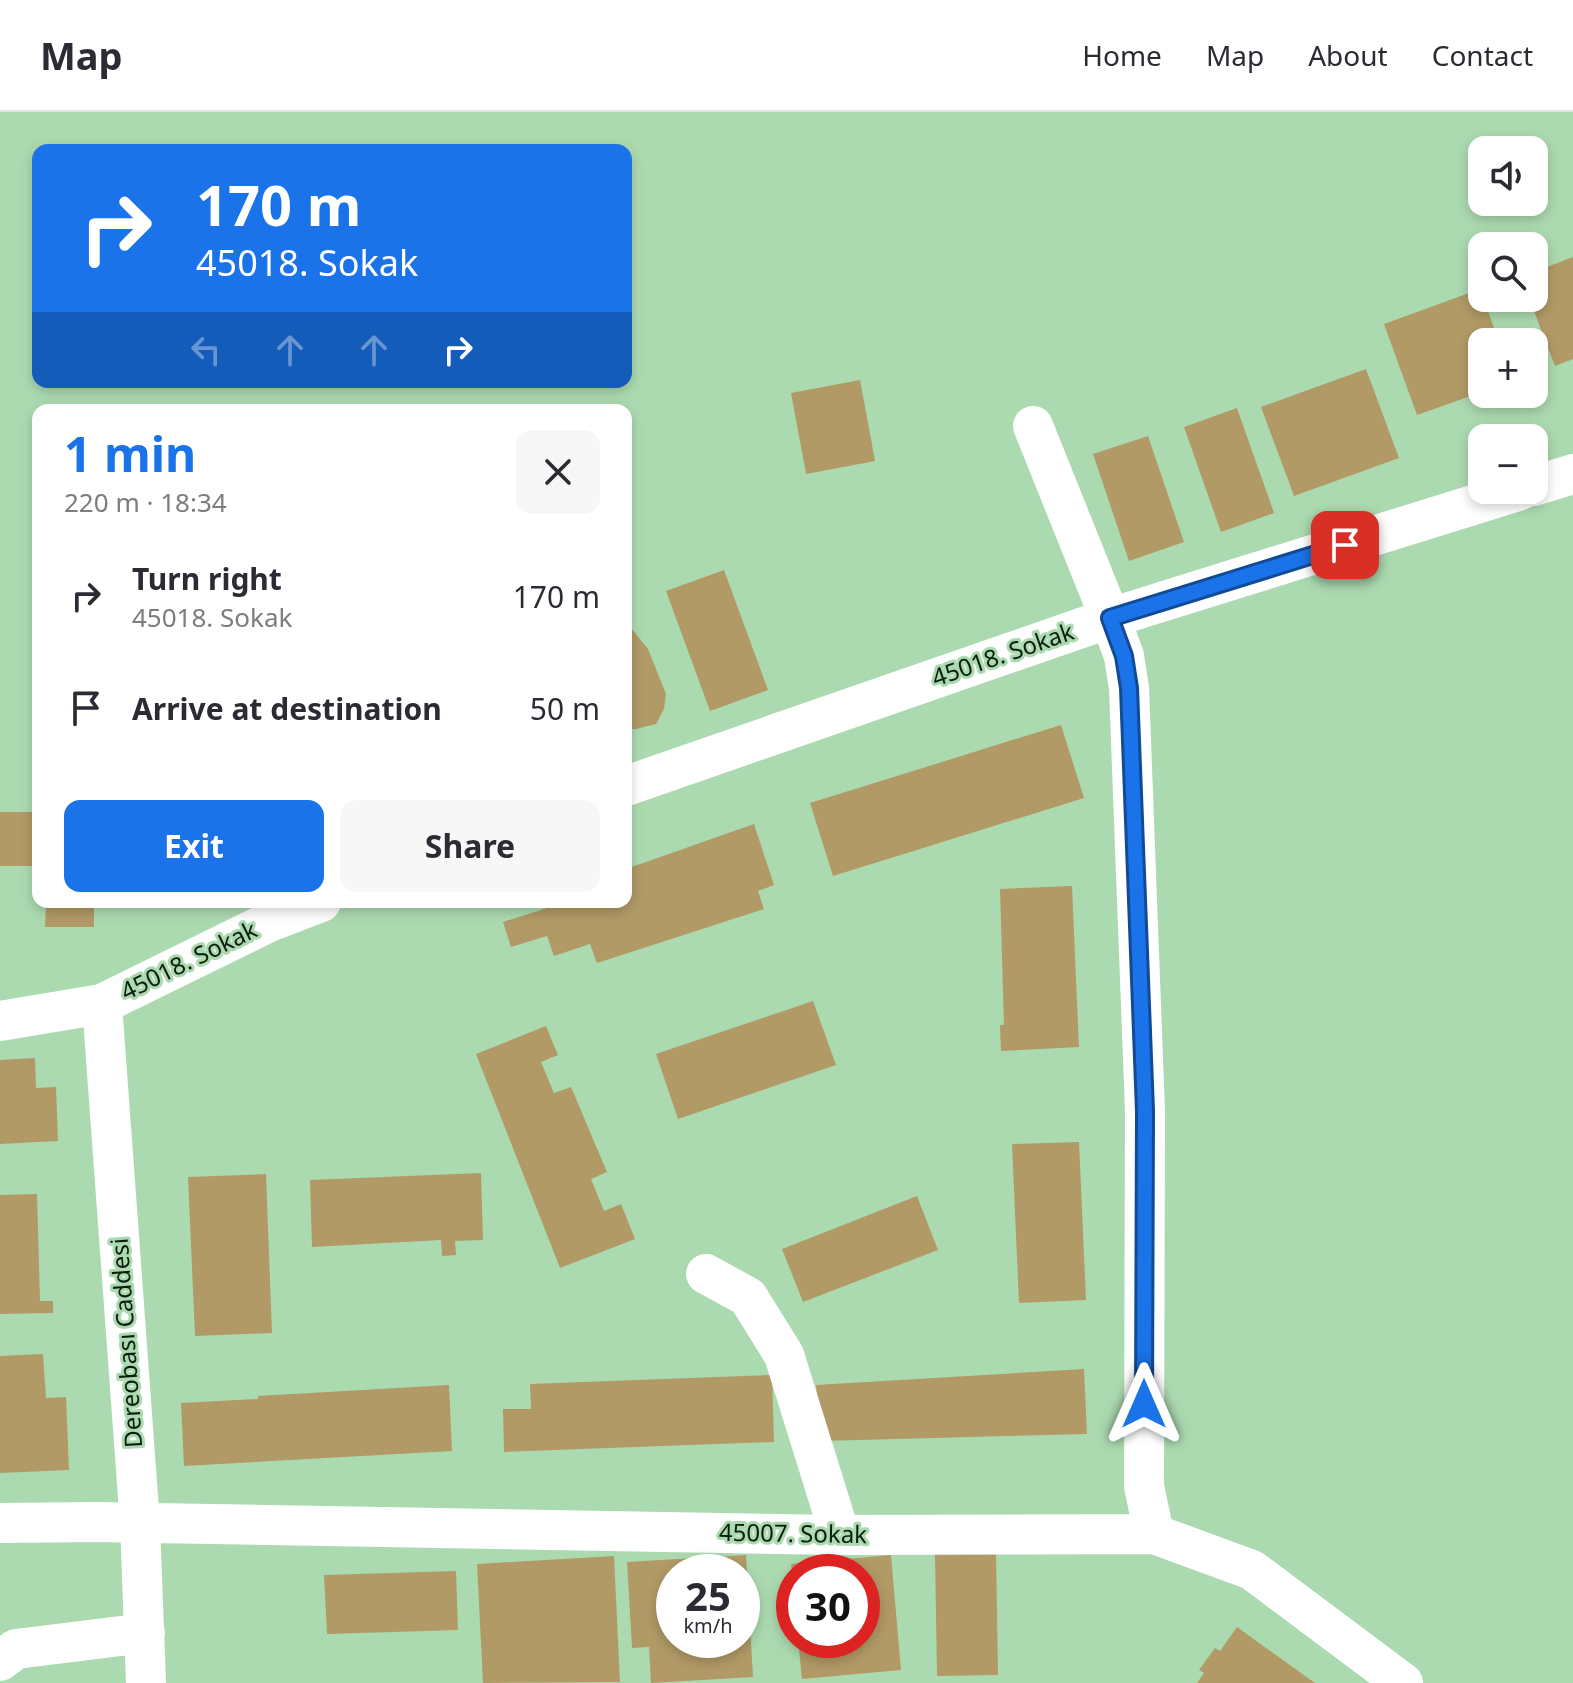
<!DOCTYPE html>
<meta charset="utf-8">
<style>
:root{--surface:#fff;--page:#f7f7f7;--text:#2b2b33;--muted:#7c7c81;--line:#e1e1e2;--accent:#1a73e8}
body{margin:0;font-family:"Noto Sans",sans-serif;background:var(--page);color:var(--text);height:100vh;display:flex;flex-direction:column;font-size:30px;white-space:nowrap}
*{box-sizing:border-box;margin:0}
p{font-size:26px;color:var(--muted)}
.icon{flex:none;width:44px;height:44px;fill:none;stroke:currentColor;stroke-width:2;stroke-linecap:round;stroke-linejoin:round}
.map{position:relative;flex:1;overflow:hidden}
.panel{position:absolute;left:32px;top:292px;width:600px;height:504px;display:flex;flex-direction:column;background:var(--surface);border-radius:16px;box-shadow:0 4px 12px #0003}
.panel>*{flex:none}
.banner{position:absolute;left:32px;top:32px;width:600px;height:244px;border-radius:16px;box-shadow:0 4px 12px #0003;background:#1a73e8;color:#fff;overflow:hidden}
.controls{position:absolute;left:1468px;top:24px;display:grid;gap:16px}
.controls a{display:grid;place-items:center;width:80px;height:80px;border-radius:16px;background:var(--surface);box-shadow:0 4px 12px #0003;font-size:40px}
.speed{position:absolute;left:656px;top:1442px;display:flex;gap:16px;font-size:40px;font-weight:700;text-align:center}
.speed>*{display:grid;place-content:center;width:104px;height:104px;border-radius:50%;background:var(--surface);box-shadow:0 4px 12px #0003;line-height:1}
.speed small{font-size:20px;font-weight:400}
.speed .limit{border:12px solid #d22;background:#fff;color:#111}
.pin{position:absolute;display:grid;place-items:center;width:68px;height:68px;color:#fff;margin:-34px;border-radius:16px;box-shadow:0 4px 12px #0006}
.me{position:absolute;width:88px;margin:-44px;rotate:0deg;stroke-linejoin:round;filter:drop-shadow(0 0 6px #0008)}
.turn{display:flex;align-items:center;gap:28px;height:168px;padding:0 32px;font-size:36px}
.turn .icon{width:104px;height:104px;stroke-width:2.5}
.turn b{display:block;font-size:56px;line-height:68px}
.lanes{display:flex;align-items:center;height:76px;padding:0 32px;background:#0003;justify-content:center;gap:40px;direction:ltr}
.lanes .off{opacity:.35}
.round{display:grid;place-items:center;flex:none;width:84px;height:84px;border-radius:16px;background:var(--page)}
.head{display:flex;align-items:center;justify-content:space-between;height:136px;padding:0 32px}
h1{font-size:48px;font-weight:700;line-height:60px;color:var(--accent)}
.primary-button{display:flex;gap:16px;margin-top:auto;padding:16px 32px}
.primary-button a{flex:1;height:92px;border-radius:16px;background:var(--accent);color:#fff;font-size:32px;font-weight:700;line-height:92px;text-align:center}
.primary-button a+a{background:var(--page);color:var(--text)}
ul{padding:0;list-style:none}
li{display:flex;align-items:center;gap:24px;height:112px;padding:0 32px}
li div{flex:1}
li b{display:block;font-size:30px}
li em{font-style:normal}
header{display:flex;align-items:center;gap:48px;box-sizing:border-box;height:112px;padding:0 40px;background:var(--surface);border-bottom:2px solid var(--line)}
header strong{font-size:38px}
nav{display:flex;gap:44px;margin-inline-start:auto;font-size:28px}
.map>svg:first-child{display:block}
.building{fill:#b19a66;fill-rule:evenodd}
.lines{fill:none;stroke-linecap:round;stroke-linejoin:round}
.minor{stroke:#fff;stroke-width:40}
.route-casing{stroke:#114b97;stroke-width:20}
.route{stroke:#1a73e8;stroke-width:14}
.labels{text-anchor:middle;stroke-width:6;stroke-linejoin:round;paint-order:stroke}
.street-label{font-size:24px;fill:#0d1e0f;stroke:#acdab0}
</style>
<header>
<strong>Map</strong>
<nav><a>Home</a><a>Map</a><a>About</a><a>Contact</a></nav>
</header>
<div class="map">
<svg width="1573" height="1571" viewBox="0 0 1573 1571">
<rect width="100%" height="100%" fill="#acdab0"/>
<path class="building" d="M1573,145V247L1555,254L1529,186H1534V160Z
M1480,177L1499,230H1482V280L1417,303L1384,212Z
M1366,257L1399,346L1294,384L1261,295Z
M860,268L875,349L806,362L791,281Z
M1237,296L1274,401L1221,420L1184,315Z
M1148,324L1184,430L1129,449L1093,342Z
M724,458L768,578L710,599L666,479Z
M626,515L631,516L648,537L666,582L664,597L656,612L636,617H626Z
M1061,613L1084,686L833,764L810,691Z
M0,700H38V754H0Z
M754,712L774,773L758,779L764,797L597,851L590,832L554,844L547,824L511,835L503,810L566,790H626V757Z
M1072,774L1079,935L1001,939L1000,913H1004L1000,777Z
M46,790H94V815H45Z
M813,889L836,953L678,1007L656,942Z
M546,914L558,943L541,950L554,981L571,975L607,1060L591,1067L604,1099L621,1092L635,1127L560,1156L476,942Z
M35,946L36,976L56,975L58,1029L0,1032V948Z
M1079,1030L1086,1188L1019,1191L1012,1032Z
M481,1061L483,1128L455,1129L456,1143L442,1144L441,1128L312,1135L310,1068Z
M266,1062L272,1221L195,1224L188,1065Z
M37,1082L40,1189H53V1201L0,1202V1083Z
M917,1084L938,1138L803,1190L782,1137Z
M43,1242L46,1286L66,1285L69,1358L0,1361V1244Z
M1084,1257L1087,1322L821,1329L816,1273Z
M772,1263L774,1330L504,1340L503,1297H531L530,1272Z
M449,1273L452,1339L184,1354L181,1291L258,1287V1284Z
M996,1441L998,1563L937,1564L935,1442Z
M746,1443L753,1565L651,1571L649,1535L632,1536L627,1450ZM674,1460H742V1528H674Z
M891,1443L901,1558L802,1567L798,1528H862V1460H792L791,1452Z
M614,1444L620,1570L483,1571L477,1452Z
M456,1459L458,1518L327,1522L324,1463Z
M1237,1515L1315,1571H1197L1204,1561L1199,1558L1215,1536L1220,1539Z"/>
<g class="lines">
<path class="minor" d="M1033,314L1110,506L1124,544L1129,576L1145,999L1144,1374L1154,1422
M1534,374L1573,362
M626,674L1110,506L1521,378
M102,892L140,1412L146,1571
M0,909L102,892L269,810L321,790
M706,1162L748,1185L784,1243L840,1423
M0,1411L95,1410L840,1423L1154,1422L1252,1458L1403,1571
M0,1549L16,1537L145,1521"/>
</g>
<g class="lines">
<defs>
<path id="route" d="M1144,1292L1145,999L1129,576L1124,544L1110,506L1345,433"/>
</defs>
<use href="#route" class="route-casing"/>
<use href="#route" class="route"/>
</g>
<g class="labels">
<g class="street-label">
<text transform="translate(1003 543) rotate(-19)" y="8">45018. Sokak</text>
<text transform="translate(189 849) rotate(-26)" y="8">45018. Sokak</text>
<text transform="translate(127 1231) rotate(-94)" y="8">Dereobası Caddesi</text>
<text transform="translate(793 1422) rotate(1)" y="8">45007. Sokak</text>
</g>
</g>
</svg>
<div class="controls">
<a><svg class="icon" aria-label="sound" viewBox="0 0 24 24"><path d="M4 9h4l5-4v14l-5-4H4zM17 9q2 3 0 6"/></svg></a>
<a><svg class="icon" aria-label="search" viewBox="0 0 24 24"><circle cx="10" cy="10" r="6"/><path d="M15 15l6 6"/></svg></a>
<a>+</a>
<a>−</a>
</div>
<div class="speed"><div>25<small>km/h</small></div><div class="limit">30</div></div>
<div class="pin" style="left:1345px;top:433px;background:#d93025"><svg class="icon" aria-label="arrive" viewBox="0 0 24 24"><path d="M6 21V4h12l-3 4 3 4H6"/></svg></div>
<svg class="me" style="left:1144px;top:1292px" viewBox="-20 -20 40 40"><path d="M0-17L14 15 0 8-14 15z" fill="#1a73e8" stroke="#fff" stroke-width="4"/></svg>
<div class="banner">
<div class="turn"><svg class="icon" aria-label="right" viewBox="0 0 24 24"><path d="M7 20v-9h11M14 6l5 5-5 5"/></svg><div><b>170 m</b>45018. Sokak</div></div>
<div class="lanes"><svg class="icon off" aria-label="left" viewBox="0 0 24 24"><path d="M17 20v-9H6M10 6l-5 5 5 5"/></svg><svg class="icon off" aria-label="ahead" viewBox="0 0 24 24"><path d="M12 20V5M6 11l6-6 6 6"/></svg><svg class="icon off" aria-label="ahead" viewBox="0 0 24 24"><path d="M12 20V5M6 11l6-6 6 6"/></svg><svg class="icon" aria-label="right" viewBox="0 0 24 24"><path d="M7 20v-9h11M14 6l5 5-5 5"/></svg></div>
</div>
<section class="panel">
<div class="head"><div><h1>1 min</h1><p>220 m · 18:34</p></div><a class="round"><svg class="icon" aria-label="close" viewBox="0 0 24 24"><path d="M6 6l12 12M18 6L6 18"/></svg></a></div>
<ul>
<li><svg class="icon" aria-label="right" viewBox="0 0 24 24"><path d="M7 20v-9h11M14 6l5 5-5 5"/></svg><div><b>Turn right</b><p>45018. Sokak</p></div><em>170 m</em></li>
<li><svg class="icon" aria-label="arrive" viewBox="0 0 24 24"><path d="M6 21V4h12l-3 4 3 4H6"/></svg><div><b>Arrive at destination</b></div><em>50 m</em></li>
</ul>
<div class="primary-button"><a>Exit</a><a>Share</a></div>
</section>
</div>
